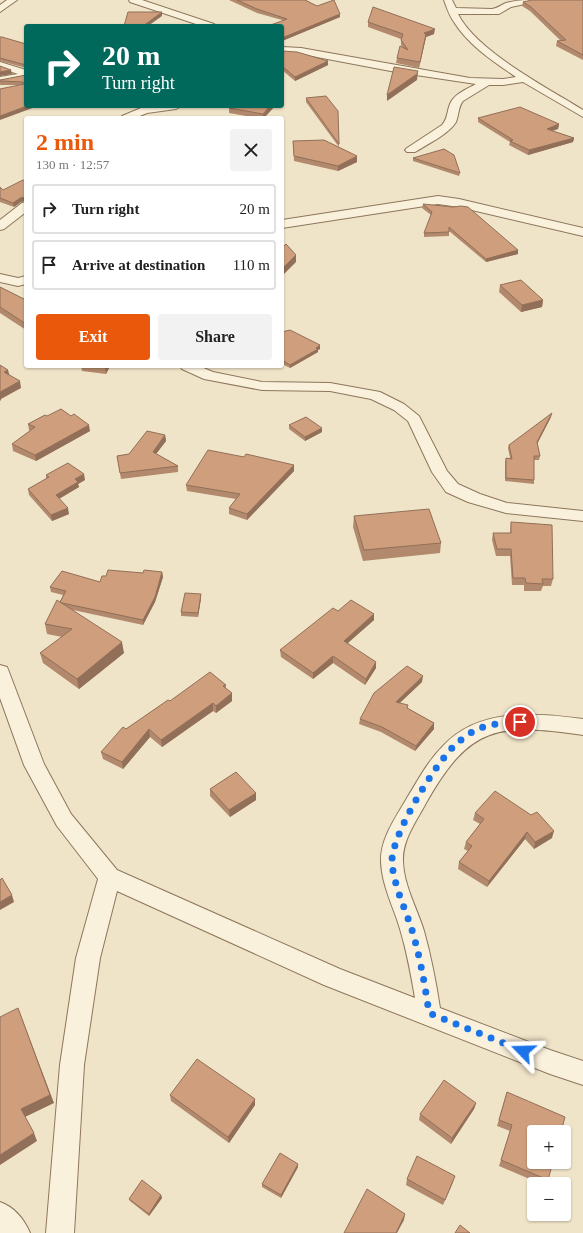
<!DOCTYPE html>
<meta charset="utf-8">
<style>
:root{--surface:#fff;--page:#f2f2f2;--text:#222;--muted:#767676;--line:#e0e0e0;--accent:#ea580c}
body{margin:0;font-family:Georgia,serif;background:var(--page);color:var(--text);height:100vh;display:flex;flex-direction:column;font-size:15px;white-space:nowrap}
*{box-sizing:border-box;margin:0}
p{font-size:13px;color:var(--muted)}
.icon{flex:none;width:22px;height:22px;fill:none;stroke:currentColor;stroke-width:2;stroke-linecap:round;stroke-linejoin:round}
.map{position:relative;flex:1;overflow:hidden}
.details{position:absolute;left:24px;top:116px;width:260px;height:252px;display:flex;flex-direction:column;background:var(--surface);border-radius:4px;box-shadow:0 1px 3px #0004}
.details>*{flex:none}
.guide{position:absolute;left:24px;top:24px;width:260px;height:84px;border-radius:4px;box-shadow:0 1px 3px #0004;background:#00695c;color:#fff;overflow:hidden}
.tools{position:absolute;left:527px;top:1125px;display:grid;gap:8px}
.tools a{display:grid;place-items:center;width:44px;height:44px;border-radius:4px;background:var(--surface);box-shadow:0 1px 3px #0004;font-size:20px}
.pin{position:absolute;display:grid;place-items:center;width:34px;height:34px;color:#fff;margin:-17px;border:2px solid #fff;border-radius:50%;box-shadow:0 1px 4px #0007}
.me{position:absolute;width:44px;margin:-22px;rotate:292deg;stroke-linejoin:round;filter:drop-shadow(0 0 3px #0008)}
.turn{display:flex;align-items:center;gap:14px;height:84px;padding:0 12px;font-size:18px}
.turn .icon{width:52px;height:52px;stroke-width:2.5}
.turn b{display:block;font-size:28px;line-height:34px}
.round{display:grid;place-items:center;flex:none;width:42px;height:42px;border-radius:4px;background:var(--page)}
.head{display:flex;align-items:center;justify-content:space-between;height:68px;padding:0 12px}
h1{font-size:24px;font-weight:700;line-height:30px;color:var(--accent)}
.cta{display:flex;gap:8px;margin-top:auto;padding:8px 12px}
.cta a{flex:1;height:46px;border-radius:4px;background:var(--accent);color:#fff;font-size:16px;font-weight:700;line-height:46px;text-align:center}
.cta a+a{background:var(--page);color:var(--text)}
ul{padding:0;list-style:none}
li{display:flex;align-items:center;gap:12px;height:50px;margin:0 8px 6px;padding:0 4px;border:2px solid var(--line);border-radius:4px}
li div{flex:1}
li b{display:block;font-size:15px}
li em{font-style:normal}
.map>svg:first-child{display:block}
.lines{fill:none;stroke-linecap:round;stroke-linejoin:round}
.minor-casing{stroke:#8d765c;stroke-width:2}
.minor{fill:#faf1dc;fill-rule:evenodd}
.wall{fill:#b2896c}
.shaded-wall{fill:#916f58}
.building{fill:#cf9f7d;stroke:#916f58}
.route{stroke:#1a73e8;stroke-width:7;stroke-dasharray:0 12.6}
</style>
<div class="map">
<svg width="583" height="1233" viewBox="0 0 583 1233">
<rect width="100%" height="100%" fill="#f0e4c8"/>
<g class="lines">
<defs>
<path id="minor" d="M7,0H17L0,12V5Z
M129,0H142L214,24L216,26H202L130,2Z
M444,0H452L456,8L492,9C498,8 501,5 506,3C516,0 526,0 535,0L534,2L511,7L499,14H458C476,51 548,88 583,110V117L523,82L503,85H489L463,101C458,107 459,115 456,122C449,134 426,145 415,152H407L405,150L407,148L442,125C448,118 447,111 450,104C454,94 467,89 476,84L396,72L301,54L282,53V47L301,48L470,78L503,79L516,77C494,62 468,45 454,22C449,15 447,8 444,0Z
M0,62L26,70V78L0,83V77L18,74L0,68Z
M152,106H181L176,109L147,113L135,118H121L122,116L141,108Z
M438,196L459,199L583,228V236L459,207L438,204L282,228V220Z
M26,202V212L4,229L0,230V220L22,203Z
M0,274L18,278L26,276V284L18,286L0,282Z
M180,366H199L213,372L262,382L330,383L380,392L404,404L419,416L447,471L458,484L480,494L507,503L583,511V521L506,513L468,502L446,492L432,472L408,421L394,410L371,399L330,391L262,390L204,379L182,369Z
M0,665L7,667L9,672L44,764L71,814L117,870L340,969L415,998C411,975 407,952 400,929C394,908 382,886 381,862C380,839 396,817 407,798C418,780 428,761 443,746C479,707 535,713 583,719V735C498,723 470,725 426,803C416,822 402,840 403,862C404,886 417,908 424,931C431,956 436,982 440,1008L550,1050L583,1061V1085L550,1074L324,985L117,891L100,958L84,1065L74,1233H46L60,1065L76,958L98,879L57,826L24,765L0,698Z
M0,1202C14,1207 24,1219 30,1233H0Z"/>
</defs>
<use href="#minor" class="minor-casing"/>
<use href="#minor" class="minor"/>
</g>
<path class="wall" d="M229,0H305L340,17L282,41V20L257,13Z
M583,0V60L556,46L557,41H561L530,11L522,6L523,2Z
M368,22L434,34L426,37L419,68L396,63L397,58L403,48L401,45V39L368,27Z
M0,37L26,44V68L0,61Z
M282,51L328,61V65L295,81L282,70Z
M26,75V106L17,85H0V80Z
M306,98L339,144V147L306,102Z
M275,106L264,118H258L229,113V108Z
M478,118L559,124L558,129L552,131L574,138L573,142L528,155L509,145L510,142L478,122Z
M293,141L357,162L338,171L294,161Z
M413,158L460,173L459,176L413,161Z
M0,187L3,190L21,202L14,207L0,202Z
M423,204L518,254L486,262L449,231V236L424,237V233L431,215L422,208Z
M500,285L543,300L542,307L521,312L499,292Z
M0,287L26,300V330L0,313Z
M282,332L320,349L318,350V352L290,368L282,364Z
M81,366H110L106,374L82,371Z
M47,416H71L90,431L36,461L13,451L12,444L30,431L29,430L28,424Z
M551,417L537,444L540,456L539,460H534V484L505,481V462L506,458H510L508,448L509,445Z
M289,425L322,432L305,441L289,429Z
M165,435L166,441L156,454L178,466V472L121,479L117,456L129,454Z
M244,457L294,471L247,520L229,514V508L236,499L187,491L186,485Z
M46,475L85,480L78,484L79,487L59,499L69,514L52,521L29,495L28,489L46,479Z
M354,516L441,543L440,553L363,561L353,527Z
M511,522L553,579L551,586H543L541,591H524V585H512L510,556H496L492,540L493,533H510Z
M162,572L163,577L155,602L143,625L73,610L124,653L79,689L43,663L40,653L62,637L47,634L45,624L60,602L63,595L51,592L50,587L100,582L106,576Z
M201,594V598L198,617L181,616V612Z
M338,611L374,614V620L348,643L376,668L365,685L333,663L313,679L281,657L280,650Z
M422,682L400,703L407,708L434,723V729L415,751L381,732L359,724L360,719Z
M226,685V689L232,701L216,713L213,711L162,747L150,737L123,769L103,759L101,752L126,729L170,701Z
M210,789L256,800L230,817L210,796Z
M475,813L552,838L534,849L525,839L487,887L458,869L459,862L468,851L464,849L466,842L480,824L473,820Z
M507,1092L548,1180L546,1184H541L499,1166L510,1131L497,1126Z
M170,1095L255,1105L229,1143L171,1101Z
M476,1103L474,1109L451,1144L419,1120L420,1114Z
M298,1167L281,1198L262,1187V1184Z
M407,1179L453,1182L443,1205L406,1185Z
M161,1195L162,1198L149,1216L130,1201L129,1199Z"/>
<path class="shaded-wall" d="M162,12V16L148,26H143Z
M340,14V17L282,41V38Z
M435,29L434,34L426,37L419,68L424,33Z
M328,61V65L295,81V77Z
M11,70L12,74L0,76V72Z
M418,71L417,80L387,101V95Z
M27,106H38L0,120V116Z
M270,106H275L264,118H263V114Z
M559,124L558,129L546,133L547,129Z
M574,138L573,142L528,155L529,150Z
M357,156V162L338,171V166Z
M26,197V201L21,202L14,207L13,203L20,198Z
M518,250V254L486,262V259Z
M296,255V262L282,276V269Z
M543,300L542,307L521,312L522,305Z
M320,345V349L318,350V352L290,368V365Z
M105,366H110L106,374Z
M8,370L10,377L4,372Z
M20,381L21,388L1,399V400L0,401V392Z
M552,413L551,417L536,446L537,442Z
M89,425L90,431L36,461L35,455Z
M322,428V432L305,441V437Z
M165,435L166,441L153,458V452Z
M294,465V471L247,520V514Z
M84,474L85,480L78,484L79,487L57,500L56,495L75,479Z
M68,508L69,514L52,521L51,515Z
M162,572L163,577L155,602L143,625V620Z
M201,594V598L198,617V613Z
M374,614V620L343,647L344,641Z
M122,642L124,653L79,689L77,679Z
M333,656V663L313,679V673Z
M376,662V668L365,685L366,679Z
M423,676L422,682L395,707L396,702Z
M232,693V701L216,713V706Z
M213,703V711L162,747L161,740Z
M434,723V729L415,751L416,746Z
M149,729L150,737L123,769L122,762Z
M256,793V800L230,817L229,810Z
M554,831L552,838L534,849L535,842Z
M527,832L525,839L487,887L489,881Z
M12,895L14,902L0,910V902Z
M18,1008L54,1103L25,1117L21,1109Z
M255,1099V1105L229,1143L228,1137Z
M476,1103L474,1109L451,1144L452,1138Z
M34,1133L37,1141L0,1165V1155Z
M298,1164V1167L281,1198V1195Z
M455,1176L453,1182L443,1205L445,1200Z
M161,1195L162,1198L149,1216V1214Z
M405,1214L404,1220L397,1233H396Z"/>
<path class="building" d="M237,0H305L317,6L334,0L340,14L282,38V26H268L287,19L257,9Z
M532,0H583V55L557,41L566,40L531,7L523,2Z
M373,7L435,29L424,33L426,34L420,62L397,58L400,46L408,50L401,40L403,34L368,22Z
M128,12H162L143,26H124Z
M0,37H2L26,44V67V65L0,58Z
M282,51L297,52L328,61L295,77L282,66Z
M0,66L11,70L0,72Z
M394,67L418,71L417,74L387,95Z
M26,75V106H27L0,116V89L24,84L23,82L0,81V80Z
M326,96L338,111L339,144L306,98Z
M231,106H270L263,114L229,108Z
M520,107L559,124L547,129L574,138L529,150L510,141L513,140L478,118Z
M324,140L357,156L338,166L294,156L293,141Z
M444,149L454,155L460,173L413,158Z
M23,180L26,181V197L20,198L13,203L0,198V187L3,190Z
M423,204L453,207L461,206L468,207L518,250L486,259L449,227V232L424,233L432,212Z
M286,244L296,255L282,269V248Z
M521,280L543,300L522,305L500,285Z
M0,287L26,300V324L0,307Z
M290,330L320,345L316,348L318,349L290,365L282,360V332Z
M0,365L8,370L4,372L20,381L0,392Z
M61,409L71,416L74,414L89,425L35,455L12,444L35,427L28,424L45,415L47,416Z
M552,413L537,442L540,456H534V480L506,478V458L512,459L509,445Z
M306,417L322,428L305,437L289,425Z
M147,431L165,435L153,452L178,466L120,473L117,456L129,454Z
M208,450L244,457L246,454L294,465L247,514L229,508L240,494L186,485Z
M68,463L84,474L75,479L78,482L56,495L68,508L51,515L28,489L49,477L46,475Z
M429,509L441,543L364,550L354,516Z
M511,522L552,525L553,579H542L543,584L526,583L525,578H513L511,549H497L493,533H511Z
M108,570L143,573L144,570L162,572L155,597L143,620L62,603L60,602L66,591L50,587L62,571L100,582L102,576H106Z
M185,593L201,594L198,613L181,612Z
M57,600L122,642L77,679L40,653L72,629L45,624Z
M351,600L374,614L344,641L376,662L366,679L333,656L313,673L280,650L333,608L338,611Z
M407,666L423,676L396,702L408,705L407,708L434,723L416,746L382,727L360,719L374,693Z
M210,672L226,685L223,686L232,693L216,706L213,703L161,740L149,729L122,762L101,752L123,727L126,729L168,700L170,701Z
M236,772L256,793L229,810L210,789Z
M495,791L531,815L537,812L554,831L535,842L527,832L489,881L459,862L472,846L466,842L484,819L475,813Z
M2,878L12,895L0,902V880Z
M18,1008L50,1095L21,1109L34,1133L0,1155V1017Z
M197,1059L255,1099L228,1137L170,1095Z
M444,1080L476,1103L452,1138L420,1114Z
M507,1092L565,1117L561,1132H534V1162H553L548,1180L501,1160L512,1125L499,1120Z
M280,1153L298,1164L281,1195L262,1184Z
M417,1156L455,1176L445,1200L407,1179Z
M142,1180L161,1195L149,1214L129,1199Z
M367,1189L405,1214L396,1233H344Z
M460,1225L470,1233H455Z"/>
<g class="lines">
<path class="route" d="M520,722C508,722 487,724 476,730C469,733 462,739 456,744C436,762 390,837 392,863C394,886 405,908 412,930C420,957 425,985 429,1013L523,1051"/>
</g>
</svg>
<div class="tools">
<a>+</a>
<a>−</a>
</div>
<div class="pin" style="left:520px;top:722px;background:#d93025"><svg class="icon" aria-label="arrive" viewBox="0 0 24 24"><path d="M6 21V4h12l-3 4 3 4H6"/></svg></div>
<svg class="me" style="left:523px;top:1051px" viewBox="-20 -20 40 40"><path d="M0-17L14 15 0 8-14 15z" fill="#1a73e8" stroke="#fff" stroke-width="4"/></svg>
<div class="guide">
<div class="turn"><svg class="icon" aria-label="right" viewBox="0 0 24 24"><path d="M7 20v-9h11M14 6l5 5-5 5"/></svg><div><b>20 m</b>Turn right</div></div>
</div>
<section class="details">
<div class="head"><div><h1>2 min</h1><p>130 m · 12:57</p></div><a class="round"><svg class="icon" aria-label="close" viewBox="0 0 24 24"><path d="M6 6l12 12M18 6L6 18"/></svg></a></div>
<ul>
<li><svg class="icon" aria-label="right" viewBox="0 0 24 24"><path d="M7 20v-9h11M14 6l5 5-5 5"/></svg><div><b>Turn right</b></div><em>20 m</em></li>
<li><svg class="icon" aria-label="arrive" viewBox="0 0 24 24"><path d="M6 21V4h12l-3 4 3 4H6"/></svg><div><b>Arrive at destination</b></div><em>110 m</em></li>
</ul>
<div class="cta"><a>Exit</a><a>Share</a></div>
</section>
</div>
